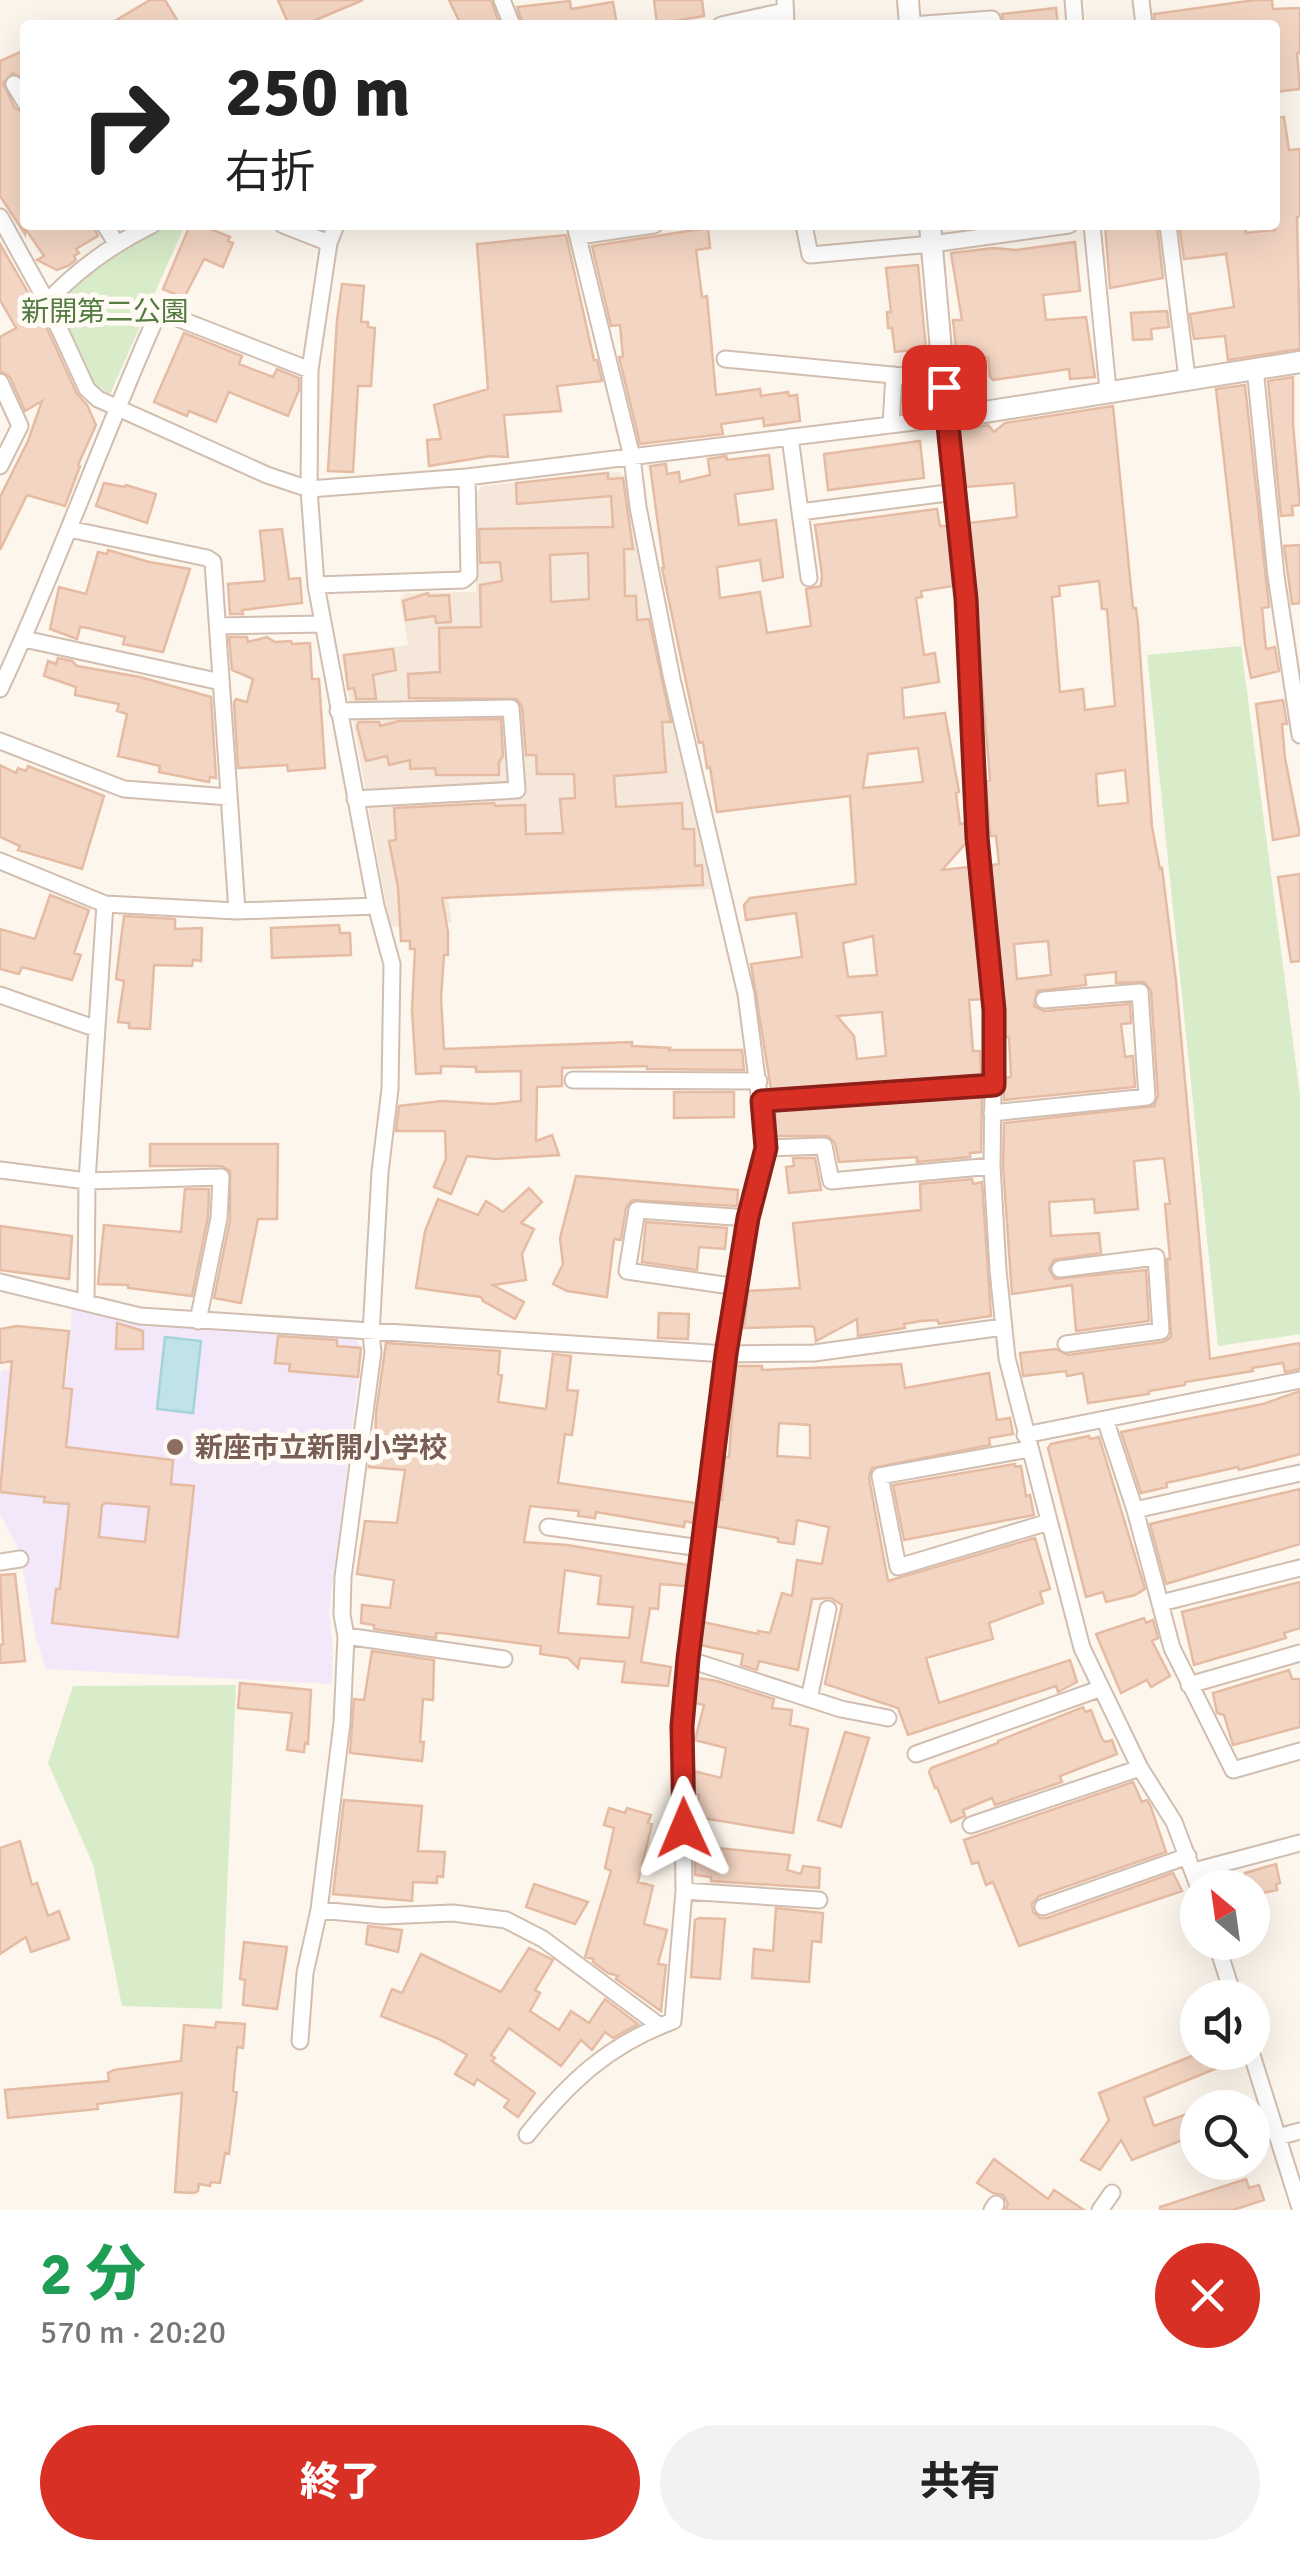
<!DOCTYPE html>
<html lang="ja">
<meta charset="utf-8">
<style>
:root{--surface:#fff;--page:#f2f2f2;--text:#222;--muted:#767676;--accent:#d93025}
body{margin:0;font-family:Signika,"Noto Sans JP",sans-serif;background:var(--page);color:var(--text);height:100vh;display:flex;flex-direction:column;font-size:38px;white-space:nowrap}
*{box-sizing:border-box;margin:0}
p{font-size:32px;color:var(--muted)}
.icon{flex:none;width:55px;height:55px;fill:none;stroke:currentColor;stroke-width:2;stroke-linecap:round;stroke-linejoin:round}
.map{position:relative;height:2210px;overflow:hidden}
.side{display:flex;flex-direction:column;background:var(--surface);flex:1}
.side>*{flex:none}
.banner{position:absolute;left:20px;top:20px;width:1260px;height:210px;border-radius:10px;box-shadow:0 10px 40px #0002;background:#fff;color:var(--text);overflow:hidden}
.needle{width:65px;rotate:331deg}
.fabs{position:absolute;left:1180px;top:1870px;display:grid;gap:20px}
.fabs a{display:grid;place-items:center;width:90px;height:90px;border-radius:50%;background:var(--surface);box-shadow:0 10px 40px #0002;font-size:50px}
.pin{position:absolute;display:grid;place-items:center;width:85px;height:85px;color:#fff;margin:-42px;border-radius:20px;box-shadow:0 5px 15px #0006}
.me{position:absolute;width:110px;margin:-55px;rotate:359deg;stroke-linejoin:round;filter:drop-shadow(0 0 8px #0008)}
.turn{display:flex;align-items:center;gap:35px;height:210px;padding:0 40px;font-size:45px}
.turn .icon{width:130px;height:130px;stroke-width:2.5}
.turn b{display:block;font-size:70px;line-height:85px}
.round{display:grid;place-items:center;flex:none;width:105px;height:105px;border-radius:52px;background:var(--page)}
.overview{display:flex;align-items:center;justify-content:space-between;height:170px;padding:0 40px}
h1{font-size:60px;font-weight:800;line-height:75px;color:#1e9e55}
.action{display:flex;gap:20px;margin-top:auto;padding:20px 40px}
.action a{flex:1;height:115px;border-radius:60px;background:var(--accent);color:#fff;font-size:40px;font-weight:800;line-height:115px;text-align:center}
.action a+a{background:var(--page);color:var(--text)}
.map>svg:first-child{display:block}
.residential{fill:#f5e8da}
.education{fill:#f3e8fa}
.green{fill:#d8ecc9}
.water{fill:#bfe3e8;stroke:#a5d3da;stroke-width:2.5}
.building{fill:#f3d5c3;stroke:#e6bba3;stroke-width:2.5;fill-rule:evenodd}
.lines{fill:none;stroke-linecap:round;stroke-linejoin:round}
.minor-casing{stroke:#d1beb0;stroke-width:19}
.tertiary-casing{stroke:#d1beb0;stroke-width:24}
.minor{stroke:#fff;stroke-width:15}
.tertiary{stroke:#fff;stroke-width:20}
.route-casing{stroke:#8d1f18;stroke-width:25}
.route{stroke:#d93025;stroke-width:18}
.education-dot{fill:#8d6e63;stroke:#fffaf3;stroke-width:4}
.labels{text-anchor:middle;stroke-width:10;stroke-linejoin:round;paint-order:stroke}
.park-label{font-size:28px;fill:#537a41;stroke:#fffaf3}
.education-label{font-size:28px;font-weight:bold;fill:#785e54;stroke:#fffaf3;text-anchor:start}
</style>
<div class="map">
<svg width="1300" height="2210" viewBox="0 0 1300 2210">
<rect width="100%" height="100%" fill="#fdf6ec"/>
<path class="residential" d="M619,472L626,478L711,889L448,898L452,923L390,927L341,654L408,645L400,599L407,593L476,592L477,492L482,486Z"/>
<path class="education" d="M72,1308L127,1323L355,1338L362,1348L329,1611L333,1647L332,1684L46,1669L36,1639L19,1550L0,1514V1381L1,1371L21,1367L67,1376Z"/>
<path class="green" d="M170,225H185L110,394L95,385L59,305C77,269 135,241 170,225Z
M1241,646L1300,1095V1334L1218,1346L1147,655Z
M236,1685L222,2009L122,2006L93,1864L48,1763L73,1686Z"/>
<path class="water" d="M165,1337L201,1341L193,1413L157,1409Z"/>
<path class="building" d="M150,0H165L180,25H108Z
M278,0H363L304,25H289Z
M449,0H491L500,25H461Z
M654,0H702L704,16L657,24Z
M1255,0H1272L1273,9L1300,8V53H1297L1300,89L1275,92V25H1155L1154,14Z
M570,1L571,9L613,2L617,25H523L517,7Z
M1056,8L1058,25H1004L1002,14Z
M25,50V80L13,73L3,83L15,108L25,113V225H93L98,236L76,249L79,253L74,256L76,260L68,266L57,270L37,260L44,256L25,228V234L0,196V61Z
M1284,117L1289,150L1300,149V216L1297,217L1300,349L1228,360L1225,336L1194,339L1190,314L1234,307L1226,254L1184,259L1179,225H1245L1246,233L1275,230V118Z
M190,225H201L230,237L228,241L233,243L223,267L204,259L184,298L163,289Z
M1105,225H1157L1163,278L1110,288Z
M708,228L710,248L696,250L702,297L707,296L716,395L760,389L761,396L788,392L789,396L797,395L800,421L764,426L763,418L721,424L723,434L640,444L619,357H623L620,325L611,326L592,246Z
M566,235L594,360H597L602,381L557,386L561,411L504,415L508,457L490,456L429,466L427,440L441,439L434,405L488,389L477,244Z
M1075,242L1080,291L1043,295L1046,320L1086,317L1095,377L1070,379L1069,369L993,380L990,377L988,357L977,358L975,347L956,349L953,320H962L951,253L993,248L1016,250Z
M0,244L40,313L77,394L87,405L96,425L78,465L80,466L65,506L27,495L0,550V497L28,441L42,401L25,411L10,377L0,371V337L16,328L0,300Z
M918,265L926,349L895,352L892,328H888L887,312H891L886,268Z
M342,284L364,286L361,322H368V327L375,328L371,386H358L353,472L328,471L337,320Z
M1167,311L1169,327L1151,329L1152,339L1133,340L1131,313Z
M184,333L242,356L239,364L273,377L277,369L299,378V390L288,416L229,392L216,422L189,411L187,416L154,402Z
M1293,377V424L1300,505L1292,506L1293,515L1281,516L1268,381Z
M1245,385L1269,607L1262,608L1266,649L1275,647L1279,671L1251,678L1245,645L1216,389Z
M1113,406L1133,608H1136L1138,624L1152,827L1160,869L1162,868L1176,981L1210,1359L1300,1343V1369L1285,1372L1283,1363L1252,1368L1253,1371L1185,1382V1385L1149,1391V1394L1088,1403L1083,1373L1067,1376L1066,1371L1023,1376L1020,1353L1056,1349L1068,1355L1163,1342L1171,1337L1167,1259H1170L1165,1204H1170L1164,1158L1134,1161L1138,1209L1095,1213L1094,1199L1049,1202L1051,1236L1099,1233L1101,1253L1054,1260L1049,1269L1055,1279L1146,1270L1149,1321L1076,1331L1072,1285L1012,1294L1003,1166L1004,1123L1154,1106L1158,1096L1151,991L1144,982L1116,983V972L1085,975L1086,985L1037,991L1034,1006L1044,1011L1130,1004L1131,1023L1121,1024L1125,1057L1133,1056L1135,1087L1004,1100V1078L1011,1077L1009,1037H1005V1009L991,869L993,865L999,864L996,836H990L986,781L990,780L969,523L1017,517L1014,483L966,487L960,430L988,425L994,432L1005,423ZM1099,581L1102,609H1107L1115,706L1085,710L1083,689L1060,692L1052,597L1060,596L1059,586ZM1125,770L1128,803L1098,806L1096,774ZM1048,941L1051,975L1017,979L1014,944Z
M920,441L924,478L828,490L824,454Z
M769,455L773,489L735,494L739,525L776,520L783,577L763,581L760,560L717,567L720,598L760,592L767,633L811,626L806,589L821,586L822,575L815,525L937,509L940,526H947L953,586L921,591L922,597L916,598L924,655L935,653L939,682L902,688L904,718L945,713L959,792L956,793L960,824L965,823L966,843L942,870L969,867L982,999L969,1000L973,1051H980L981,1075L771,1089L751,964L802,957L796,913L746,920L744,905L750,898L856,884L850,796L717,812L710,767L707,768L703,742L699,743L662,568H664L650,466L666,464L667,474L679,472L680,482L710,475L708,459L726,456L727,460ZM918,748L923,782L863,788L868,754ZM873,936L877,975L848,977L843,943ZM882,1012L886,1056L857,1059L854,1036L837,1016Z
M608,473V479L623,478L633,549H624L625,596H636L637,620L649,619L671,722H662L666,772L614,776L616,807L682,803L683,829H694L695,866L702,865L703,885L442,898L448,932V955H444L441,998L444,1049L632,1042V1046L670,1048L669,1050H742L744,1070L647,1069V1066L562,1068V1086L537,1087L536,1141L552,1135L559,1155L496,1159L467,1156L451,1194L434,1187L446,1159L445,1131H396L399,1106L442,1101L492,1104L521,1101V1071L476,1072V1067L441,1066V1073L416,1074L412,1010L415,949H410V941H401L398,887L389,841L396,840L394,808L494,803L495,806L525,805L526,834L563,833L560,799L575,798L574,774H537L536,755H526L522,707L517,699L409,698L408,674L440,672L439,628L481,627L480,585L502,581L500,562L480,563L479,529L613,527L611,496L517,504L516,483ZM588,553L589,599L551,602L550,555Z
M104,483L125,487L126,485L156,494L147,523L96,506Z
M282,529L289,579L300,578L302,603L242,610L243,614H230L228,584L265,581L260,531Z
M1300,545V603L1292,604L1284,546Z
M108,550L149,562L190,569L163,652L123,644L125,637L88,628L80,627L77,639L50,629L59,587L86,594L98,552L107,554Z
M428,593L429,596L449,595L451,622L436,623L435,616L406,620L403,601Z
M229,637H247L248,642L267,637L275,642L291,641L292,644L310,643L312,679H319L325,768L288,771L287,765L238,768L234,703L236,699L247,702L253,679L232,670Z
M393,649L396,670L373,675L376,699H356L354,688L348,689L344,655Z
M58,658L72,661L77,666L140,677L211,697L216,778L210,777L209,782L159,772L160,766L118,756L127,714L117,711L119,704L75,695L76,687L44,676L48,661L56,664Z
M1283,700L1287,724H1282L1285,758L1300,835L1273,840L1256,704Z
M501,719L503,756L499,762V775H436L435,768L410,769V760L389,765L387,756L366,761L357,726L359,722H379L380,726L399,721Z
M0,765L16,773L18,768L26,771L28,766L104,796L82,869L18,850L20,846L0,837Z
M1300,874V961L1291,962L1278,877Z
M50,895L89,910L74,953L81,955L72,980L22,967L19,974L0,969V929L35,939Z
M124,916L175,919V929L202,928L201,961L193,960L192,966L154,965L150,1029L129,1028V1023L118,1022L124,981L116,979Z
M339,925L340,933H350L351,955L272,958L271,928Z
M674,1092H734V1117L674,1118Z
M982,1097L981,1152L970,1153V1157L917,1162V1157L839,1162L835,1143L828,1136H776L775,1111Z
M150,1144H278L277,1219H258L241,1303L214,1298L230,1220V1171L221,1166H150Z
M793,1158H815L821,1190L789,1193L786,1167L794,1166Z
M576,1176L738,1190L737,1206L632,1200L626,1208L621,1240L614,1239L607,1297L567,1291L553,1284L563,1264L560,1238Z
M972,1179L973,1184L982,1182L991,1316L939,1324L937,1320L921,1321L904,1324L905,1328L858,1336L857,1319L816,1341L814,1327L810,1326L744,1328L748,1291L800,1288L793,1223L921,1210L920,1184Z
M529,1188L542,1202L521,1223L534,1229L522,1254L526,1280L493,1285L524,1302L515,1319L483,1301L481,1297L416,1288L425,1231L438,1199L478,1215L486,1201L503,1212Z
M185,1189H209L208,1217L192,1296L128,1288V1285L98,1284L104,1225L181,1232Z
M646,1222L727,1228L725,1249L699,1247L697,1270L642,1262Z
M0,1226L72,1236L69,1279L0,1270Z
M659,1313L689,1314L688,1339L658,1338Z
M117,1323L143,1331V1349H116Z
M17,1326L69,1331L63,1388L72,1389L66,1447L173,1460L171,1484L194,1486L178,1637L52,1623L56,1589H60L69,1504L44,1502L45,1497L0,1492L12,1361L0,1363V1329ZM106,1503L149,1507L145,1542L99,1537L102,1505Z
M278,1336L337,1340V1346L361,1348L358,1377L289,1371L290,1364L275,1363Z
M386,1343L500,1351L498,1374L502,1375L498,1402L546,1409L553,1354L571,1356L567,1390L578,1391L572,1435L565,1434L558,1483L696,1503L693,1523L685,1521L684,1527L596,1512L595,1518L578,1516L579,1511L530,1506L524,1542L567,1545L688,1565L685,1586L660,1584L658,1609L650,1608L641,1662L671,1667L668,1686L622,1682L625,1662L580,1658L578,1668L568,1658L540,1654L541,1646L442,1633H436V1638L374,1629V1625L361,1623L362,1605L390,1608L394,1580L357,1574L365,1521L397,1523L405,1470L369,1467L371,1452H375L376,1413ZM565,1570L601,1576L598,1604L633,1607L629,1638L558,1633Z
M901,1364L905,1388L989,1373L997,1420L1010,1418L1013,1434L989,1438L990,1445L872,1468L869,1478L888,1581L1035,1538L1050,1589L1040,1592L1043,1603L989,1623L993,1639L926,1658L939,1703L1070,1660L1077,1682L1058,1692L1056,1686L908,1735L898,1708L825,1684L842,1605L831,1598L812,1599L798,1670L759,1661L757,1670L741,1665L743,1654L700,1645L703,1622L758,1634V1631L770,1633L782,1593L792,1596L797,1560L822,1564L829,1527L797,1520L794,1544L778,1542V1538L715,1526L719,1500H722L725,1457H729L736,1366H762V1370ZM779,1423L810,1425V1458L777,1456Z
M1300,1391V1454L1239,1470L1238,1467L1166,1483L1167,1487L1141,1493L1121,1432L1263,1404Z
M1089,1436L1090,1439L1099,1437L1145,1589L1135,1595L1106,1602L1103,1592L1086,1597L1048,1448L1051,1444Z
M1015,1464V1467L1021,1466L1026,1496L1030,1495L1034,1515L904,1540L893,1485Z
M1300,1489V1544L1166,1584L1150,1524Z
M15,1574L25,1661L0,1663V1645L3,1644L0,1575Z
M1300,1582V1628L1284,1633L1286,1638L1194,1665L1182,1612Z
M1144,1618L1146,1623L1153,1620L1158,1638L1152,1641L1170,1676L1151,1687L1147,1680L1121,1693L1096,1634Z
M372,1651L434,1660L433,1700L423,1699L420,1742H424L422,1761L350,1753L354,1699L364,1700Z
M1289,1670L1292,1679H1300V1727L1233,1745L1224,1715L1217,1713L1213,1693Z
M698,1678L717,1681L774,1699L772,1708L792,1710L790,1725L808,1729L793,1833L696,1817L699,1795L694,1794V1771L721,1778L726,1748L695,1740L704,1705L695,1703Z
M240,1683L311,1690L308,1744L305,1743L304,1752L287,1750L292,1713L238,1708Z
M1083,1707L1085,1712L1091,1710L1102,1739L1105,1742L1112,1740L1117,1754L1060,1776L1062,1782L995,1805L992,1798L963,1810L965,1816L951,1822L937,1787L935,1788L929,1772L931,1768L998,1743V1741Z
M845,1732L869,1738L841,1827L818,1820Z
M1133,1782L1142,1802L1147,1800L1151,1807L1166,1852L1039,1896L1032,1904L1033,1912L1040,1918H1047L1173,1873L1182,1891L1019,1946L993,1882L986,1885L978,1862L972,1864L964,1840Z
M344,1800L422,1806L418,1851L445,1852L443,1877L437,1876V1883L413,1882L412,1901L333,1894Z
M609,1808L625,1813L627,1808L651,1815L648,1823L652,1824L638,1882L653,1886L644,1924L667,1930L658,1964L666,1965L661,2011L616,1979L618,1976L608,1973L593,1962L594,1959L585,1957L611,1871L605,1868L614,1828L604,1825Z
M20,1841L32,1885L37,1883L48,1916L59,1911L69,1939L31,1952L26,1937L0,1954V1848Z
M695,1846L790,1855L787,1870L801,1874L803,1866L820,1868L819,1888L711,1881V1877L695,1875Z
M1276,1864L1280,1883L1276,1884L1277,1890L1252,1895V1888H1248L1245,1873Z
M534,1884L588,1902L575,1924L526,1907Z
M776,1908L823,1913L821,1942L812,1941L809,1982L752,1978L754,1949L773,1951Z
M699,1918L725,1919L720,1979L691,1977L695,1920Z
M368,1926L402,1930L398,1952L366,1944Z
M244,1942L287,1947L277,2009L243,2005L245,1980L240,1979Z
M529,1948L553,1960L535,1990L540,1993L530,2011L559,2030L571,2011L589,2023L605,1999L638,2024L613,2038L605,2032L592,2050L581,2040L561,2066L509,2028L491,2055L495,2058L492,2061L535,2093L518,2117L504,2107L509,2100L477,2079L474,2085L455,2074L467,2055L439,2039L381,2016L392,1989L402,1993L421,1954L501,1992Z
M216,2022L245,2024L243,2048L237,2047L233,2091L237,2092L229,2154L225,2153L220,2183L211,2182L210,2186L199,2184L198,2191L194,2193L175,2192L182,2093L97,2104L98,2109L8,2118L5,2090L109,2081L108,2073L114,2070L181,2061L184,2025L215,2028Z
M1202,2052H1217L1222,2066L1144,2098L1154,2126L1198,2110V2134L1132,2160L1121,2140L1100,2170L1081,2160L1109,2120L1099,2093Z
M994,2159L1048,2199L1054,2190L1084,2210H1005L1008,2204L1003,2195L993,2193L977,2183Z
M1246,2179L1249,2188L1259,2185L1264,2200L1233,2210H1160V2207Z"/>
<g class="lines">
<defs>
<path id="minor" d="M502,0L512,25
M785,0L786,25
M1073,0L1075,25
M1141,0L1144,25
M721,25L785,11
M912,25L992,19L993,25
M14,84L25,102
M0,217L47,302
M105,225L116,243
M152,225C111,245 78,269 47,302L87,389L98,399L267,475L309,489L467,477L947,418L966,599L977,837L994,1010L992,1166L998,1270L1007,1358L1082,1648L1140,1768L1174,1822L1199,1888
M283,225L329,243
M804,225L810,255L932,244L1069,225
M1092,225L1108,390
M1168,225L1187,378
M579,236L654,225
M725,359L944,380
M1255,368L1276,576L1300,735
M0,382L20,426L0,466
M891,425L894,375
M790,437L800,512L955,492
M800,512L809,578
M69,529L207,558L213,562L237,911
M316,585L463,580L469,575L467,477
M218,626L322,624
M24,639L221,682
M0,689C58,565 103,436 159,311L310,370
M338,711L511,708L517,790L355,799
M0,741L124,789L229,797
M0,861L105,904L237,911L376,906
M0,995L97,1029
M573,1080L759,1081
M762,1101L995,1085
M992,1113L1147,1097L1140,992L1044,1000
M766,1148L824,1146L831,1181L992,1166
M0,1170L87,1181L221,1177L219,1218L198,1321
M1060,1269L1156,1257L1161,1331L1066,1344
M0,1282L140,1316L726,1354L814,1353L1003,1327
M738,1287L627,1271L637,1210L748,1218
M86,1301L87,1181L105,904
M1105,1419L1135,1510
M1025,1435L1300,1380
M1029,1449L880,1476L898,1567L1049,1522
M1300,1473L1135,1510L1172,1648L1233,1770L1300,1751
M548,1527L701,1548
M0,1562L20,1559
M1161,1603L1300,1568
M346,1636L504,1659
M687,1659L841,1709L888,1718
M1189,1685L1300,1653
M809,1699L828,1609
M916,1754L1099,1689
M971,1825L1140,1768
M1194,1871L1300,1843
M684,1891L819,1900
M1043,1907L1188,1856
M319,1910L383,1916L453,1913L506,1920L543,1939L660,2026
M1216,1942L1234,1998
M300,2041L305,1973L319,1910L342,1723L346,1636L342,1615L343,1577L373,1352L371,1334L380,1172L390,1089L392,964L376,906L316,585L309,489L310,370L329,243L336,225
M1251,2052L1300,2208
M527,2135C569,2082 608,2045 673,2021L684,1891L682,1726L687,1659L726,1354L748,1218L766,1148L746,994L672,679L638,507L632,457L575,225
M1278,2137L1300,2131
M992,2210L996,2204
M1100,2210L1112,2193"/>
<path id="tertiary" d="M908,0L910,25
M930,225L947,418L1300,362"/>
</defs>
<use href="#minor" class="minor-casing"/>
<use href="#tertiary" class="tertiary-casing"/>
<use href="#minor" class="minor"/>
<use href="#tertiary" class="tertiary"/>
</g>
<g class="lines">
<defs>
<path id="route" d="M684,1828L682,1726L688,1659L726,1354L748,1218L766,1148L762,1101L994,1085V1010L977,837L966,599L944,387"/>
</defs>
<use href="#route" class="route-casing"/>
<use href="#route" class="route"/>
</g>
<circle class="education-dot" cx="175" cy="1447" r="10"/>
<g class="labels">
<g class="park-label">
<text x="105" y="321">新開第二公園</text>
</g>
<g class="education-label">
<text x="195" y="1457">新座市立新開小学校</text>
</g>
</g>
</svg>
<div class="fabs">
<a><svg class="needle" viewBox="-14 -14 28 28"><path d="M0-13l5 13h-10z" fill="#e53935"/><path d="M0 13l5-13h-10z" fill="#767676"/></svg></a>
<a><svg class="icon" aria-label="sound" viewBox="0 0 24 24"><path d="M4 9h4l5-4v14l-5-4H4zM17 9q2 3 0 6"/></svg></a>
<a><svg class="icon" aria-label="search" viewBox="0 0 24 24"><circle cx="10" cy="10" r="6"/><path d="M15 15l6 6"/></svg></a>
</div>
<div class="pin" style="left:944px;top:387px;background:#d93025"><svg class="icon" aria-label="arrive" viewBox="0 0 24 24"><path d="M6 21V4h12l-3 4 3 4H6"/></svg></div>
<svg class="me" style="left:684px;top:1828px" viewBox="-20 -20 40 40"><path d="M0-17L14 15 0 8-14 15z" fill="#d93025" stroke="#fff" stroke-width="4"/></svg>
<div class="banner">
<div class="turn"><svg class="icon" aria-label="right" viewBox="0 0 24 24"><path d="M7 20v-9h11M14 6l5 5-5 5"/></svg><div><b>250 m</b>右折</div></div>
</div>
</div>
<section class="side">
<div class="overview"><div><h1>2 分</h1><p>570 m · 20:20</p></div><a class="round" style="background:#d93025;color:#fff"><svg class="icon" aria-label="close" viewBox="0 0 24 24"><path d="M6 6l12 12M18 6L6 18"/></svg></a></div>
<div class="action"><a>終了</a><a>共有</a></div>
</section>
